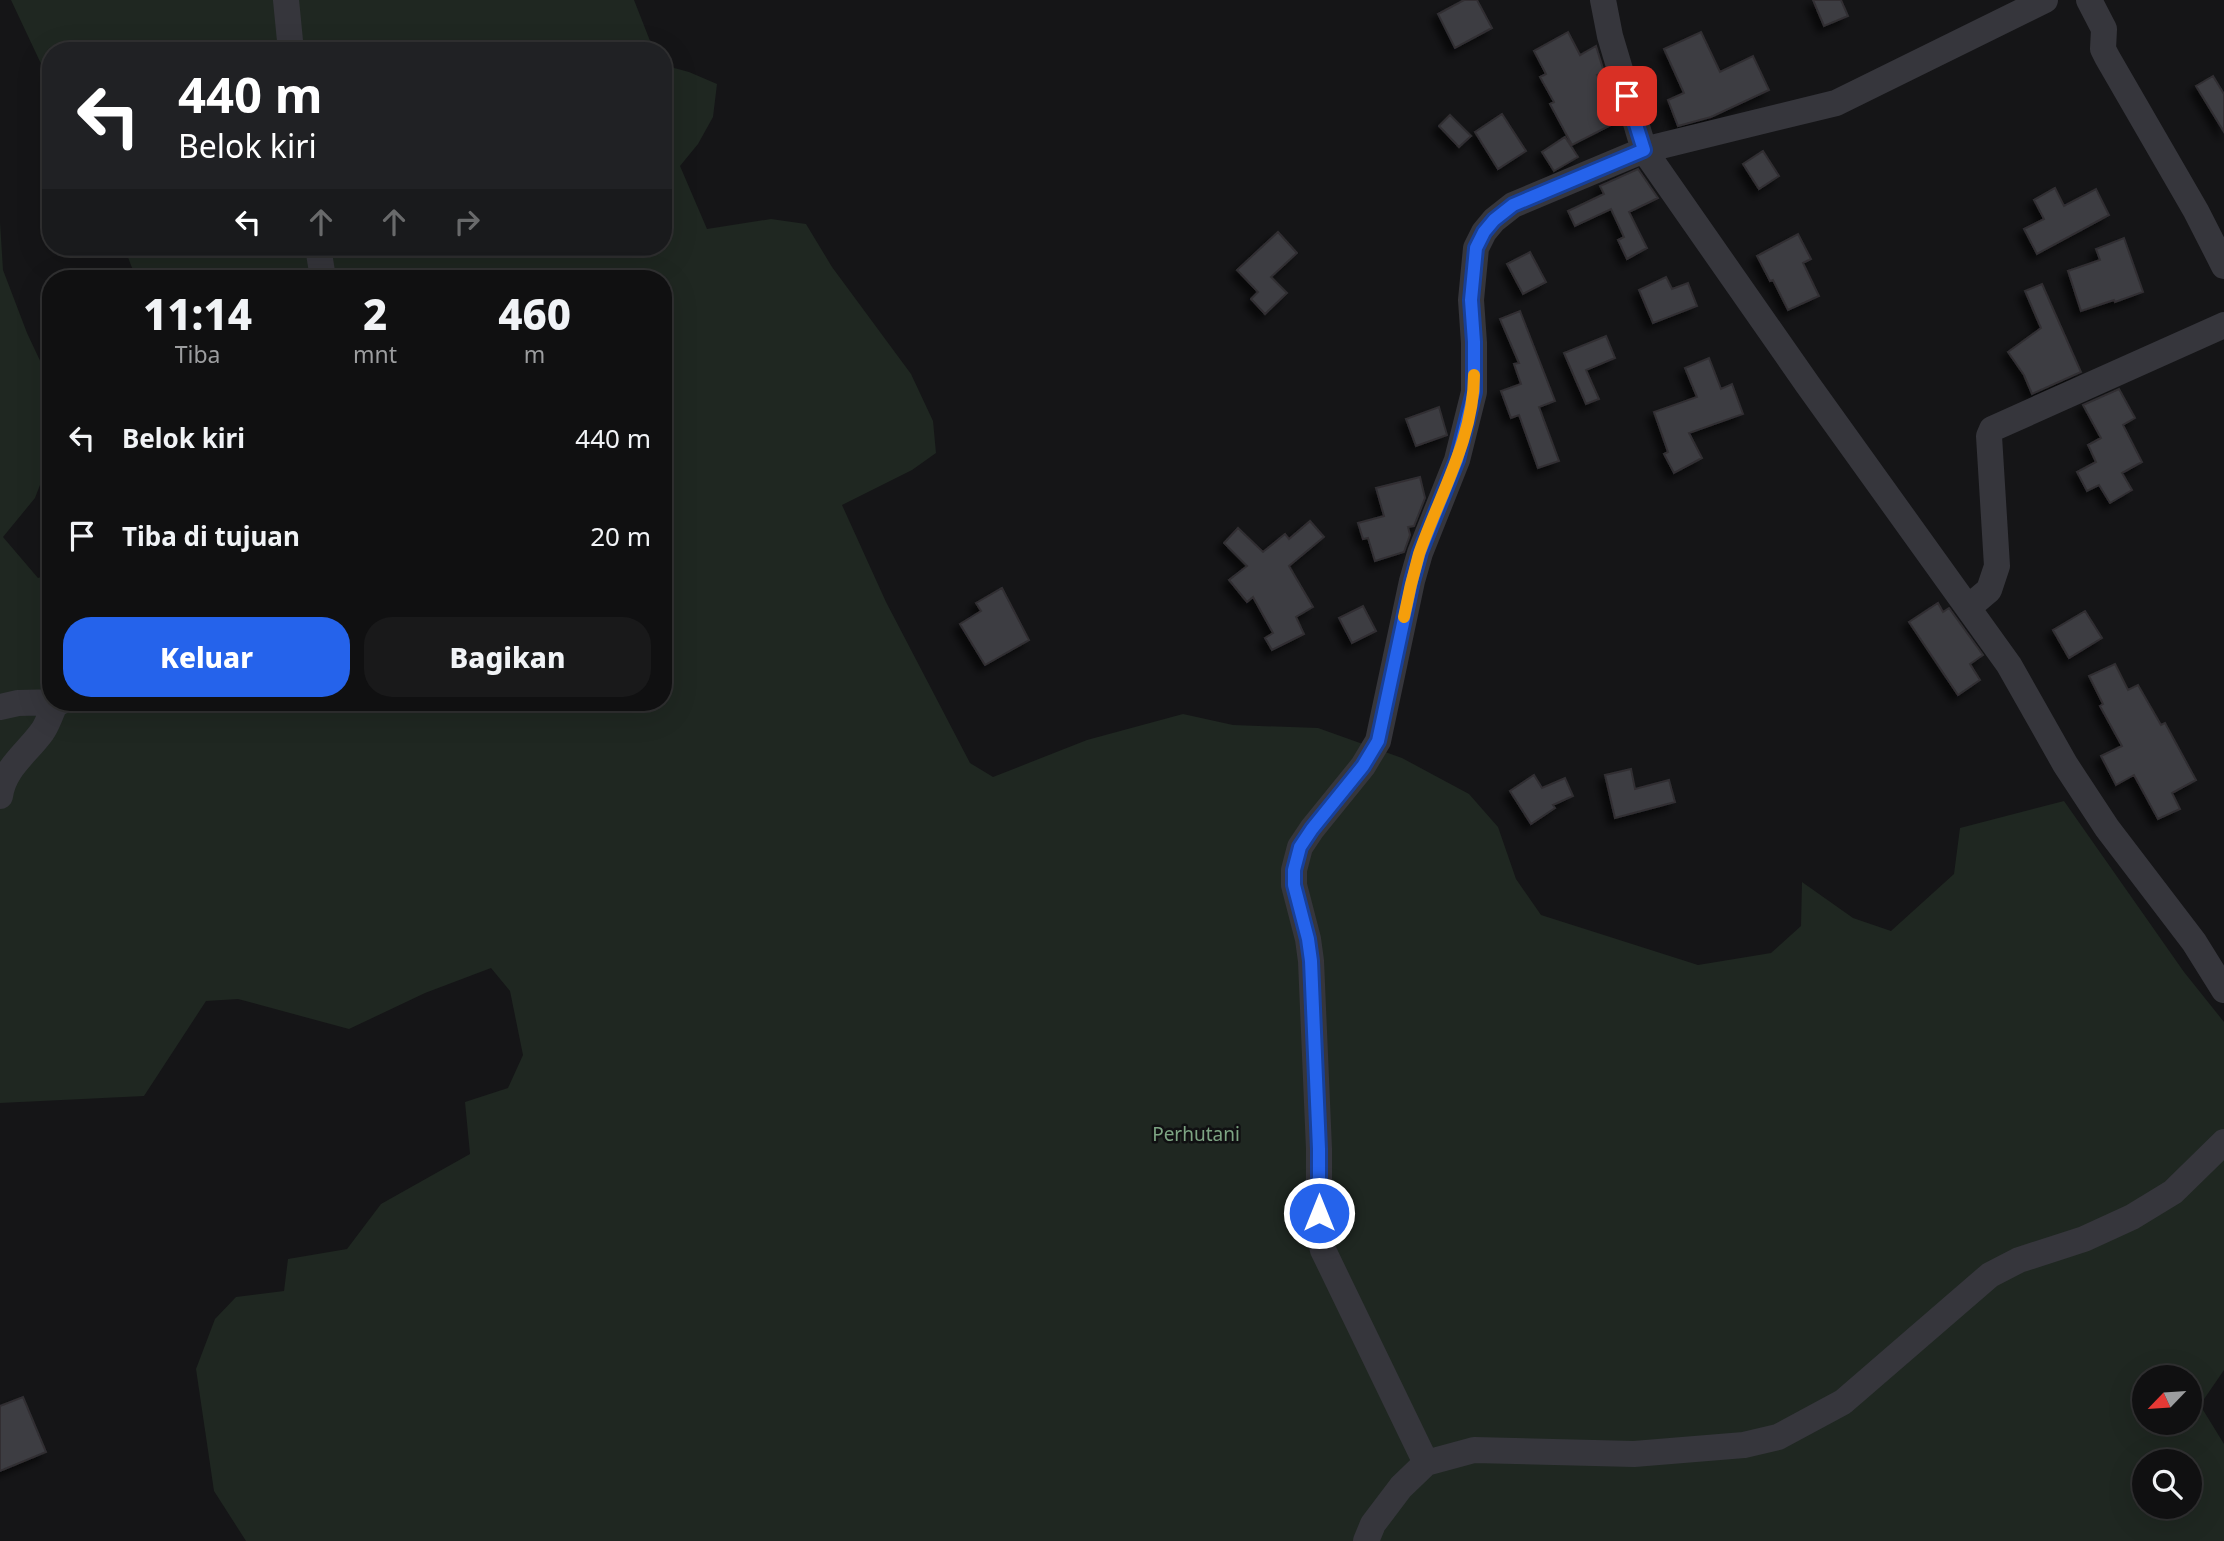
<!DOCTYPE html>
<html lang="id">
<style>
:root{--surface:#101011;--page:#19191a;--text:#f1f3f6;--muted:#9c9d9f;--line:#303031;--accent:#2563eb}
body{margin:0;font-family:"Noto Sans",sans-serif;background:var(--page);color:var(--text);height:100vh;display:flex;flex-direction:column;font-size:26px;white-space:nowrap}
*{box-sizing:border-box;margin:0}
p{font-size:23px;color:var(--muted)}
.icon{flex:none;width:38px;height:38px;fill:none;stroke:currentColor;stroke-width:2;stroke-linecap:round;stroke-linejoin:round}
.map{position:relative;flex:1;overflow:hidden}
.panel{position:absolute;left:42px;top:270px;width:630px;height:441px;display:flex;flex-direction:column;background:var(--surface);border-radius:28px;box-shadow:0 7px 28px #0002,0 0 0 2px var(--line)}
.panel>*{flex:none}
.guide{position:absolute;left:42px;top:42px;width:630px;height:214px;border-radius:28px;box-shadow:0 7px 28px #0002,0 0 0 2px var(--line);background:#202124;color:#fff;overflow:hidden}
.needle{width:46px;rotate:245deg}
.tools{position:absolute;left:2132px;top:1365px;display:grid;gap:14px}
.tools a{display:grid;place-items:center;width:70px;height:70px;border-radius:50%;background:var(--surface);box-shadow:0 7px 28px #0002,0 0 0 2px var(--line);font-size:35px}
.pin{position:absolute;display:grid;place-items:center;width:60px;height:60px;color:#fff;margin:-30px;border-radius:14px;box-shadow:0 4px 10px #0006}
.me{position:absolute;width:77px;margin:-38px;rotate:0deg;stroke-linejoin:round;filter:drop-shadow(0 0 5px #0008)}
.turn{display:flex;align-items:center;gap:24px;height:147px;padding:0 21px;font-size:32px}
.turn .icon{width:91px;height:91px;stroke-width:2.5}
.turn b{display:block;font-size:49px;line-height:60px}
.lanes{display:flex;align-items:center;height:66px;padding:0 21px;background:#0003;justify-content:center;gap:35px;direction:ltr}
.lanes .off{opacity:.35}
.eta{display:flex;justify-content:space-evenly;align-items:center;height:119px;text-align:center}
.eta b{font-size:42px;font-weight:800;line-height:49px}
.button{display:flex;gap:14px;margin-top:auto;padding:14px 21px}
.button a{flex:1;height:80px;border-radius:28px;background:var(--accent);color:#fff;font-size:28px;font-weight:800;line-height:80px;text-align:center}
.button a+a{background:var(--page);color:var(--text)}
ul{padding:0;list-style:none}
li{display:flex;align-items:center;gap:21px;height:98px;padding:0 21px}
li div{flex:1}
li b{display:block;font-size:26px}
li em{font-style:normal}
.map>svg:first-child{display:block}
.green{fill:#1f2721;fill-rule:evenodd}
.building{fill:#3d3d42;stroke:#302f33;stroke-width:2;filter:url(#shadow)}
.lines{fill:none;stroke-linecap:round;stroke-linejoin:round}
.minor{stroke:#36363c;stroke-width:26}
.route-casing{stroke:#184099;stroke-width:18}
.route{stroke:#2563eb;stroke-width:12}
.slow{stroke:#f59e0b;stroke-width:12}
.labels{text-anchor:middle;stroke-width:5;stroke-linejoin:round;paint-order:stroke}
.park-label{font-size:19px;fill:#7da483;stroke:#101012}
</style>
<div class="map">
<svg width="2224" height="1541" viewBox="0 0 2224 1541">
<defs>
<filter id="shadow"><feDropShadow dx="-6" dy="6" stdDeviation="3.5" flood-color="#0009"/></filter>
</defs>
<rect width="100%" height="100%" fill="#151517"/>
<path class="green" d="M11,0H634L654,51H51V85Z
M663,65L689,72L717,84L713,117L698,144L680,166L707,229L771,219L806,224L832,267L911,374L933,421L936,453L912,470L842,505L886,602L970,763L993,777L1087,740L1183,714L1233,725L1318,728L1402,758L1469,794L1498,827L1516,879L1541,915L1698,965L1771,953L1801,926L1802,882L1853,918L1891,931L1954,874L1960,828L2064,801L2184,972L2224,1022V1370L2200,1405L2224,1444V1541H246L214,1491L196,1369L215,1319L236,1297L284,1291L288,1259L347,1249L381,1204L470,1154L465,1102L508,1088L523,1055L510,991L491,968L425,993L349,1029L238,999L206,1001L144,1096L0,1103V222L3,270L27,333L51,384V456L35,498L3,537L38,578L51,574V702H663V278H136L124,247H663ZM2144,1377H2189V1423H2144ZM2144,1461H2189V1507H2144Z"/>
<path class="building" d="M1464,0H1477L1492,28L1455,48L1438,14Z
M1813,0H1841L1848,16L1824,26Z
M1568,32L1580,55L1596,46L1604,72L1597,75L1614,105L1619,121L1572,145L1550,104L1554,102L1540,77L1546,74L1534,51Z
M1701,32L1720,72L1753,56L1769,90L1711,117L1678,126L1668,100L1684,93L1664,49Z
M2213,76L2224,94V132L2196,86Z
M1502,114L1526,151L1498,169L1475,132Z
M1450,115L1471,136L1459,147L1439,126Z
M1565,137L1578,157L1554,171L1542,152Z
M1763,151L1779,176L1759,189L1743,164Z
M1638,169L1658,198L1629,212L1647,248L1627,259L1618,240L1624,237L1611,209L1575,226L1568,211L1604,194L1600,186Z
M2055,188L2064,206L2096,189L2109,215L2037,254L2024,229L2044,219L2034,200Z
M1278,232L1297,253L1271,277L1287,293L1265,314L1251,299L1258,292L1237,270Z
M1798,234L1811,259L1803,263L1819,296L1788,310L1773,280L1770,281L1757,256Z
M2124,238L2143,292L2115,302L2114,300L2081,311L2068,271L2100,260L2096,249Z
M1530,252L1546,282L1523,294L1507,264Z
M1666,277L1672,289L1688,283L1697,306L1653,323L1639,290Z
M2042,284L2081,372L2032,394L2024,375L2008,352L2041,328L2025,291Z
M1520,311L1555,401L1539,407L1559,461L1538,468L1519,415L1511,418L1501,391L1521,384L1514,364L1519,363L1500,319Z
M1606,336L1615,358L1586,370L1599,399L1586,404L1564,353Z
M1709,358L1721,389L1732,384L1743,414L1689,433L1702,458L1674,473L1664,454L1668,452L1654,412L1697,397L1685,368Z
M2119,389L2135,418L2123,425L2142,462L2122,473L2132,490L2110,503L2099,485L2087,491L2077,472L2096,462L2088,445L2101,438L2083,405Z
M1439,407L1447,435L1416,446L1406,419Z
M1420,477L1425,498L1414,526L1408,527L1410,535L1404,552L1375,561L1368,538L1363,539L1358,523L1384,516L1376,488Z
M1310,521L1324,537L1289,566L1313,607L1296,617L1304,634L1272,650L1265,638L1273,633L1253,597L1247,602L1229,580L1247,566L1224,543L1238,528L1263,552L1285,534L1289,539Z
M1002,588L1029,640L985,665L960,624L981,611L976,603Z
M1938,603L1943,612L1949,608L1983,655L1970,664L1980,680L1958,695L1909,622Z
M1363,606L1376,631L1352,643L1339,618Z
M2085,611L2102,638L2069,658L2053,630Z
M2115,664L2128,690L2138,685L2161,725L2165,723L2196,780L2172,793L2180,809L2158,819L2134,775L2116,785L2101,756L2122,746L2100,706L2103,704L2089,676Z
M1631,769L1635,789L1669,780L1675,802L1615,818L1605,775Z
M1534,775L1542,788L1565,778L1573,796L1553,805L1555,808L1531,824L1510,791Z
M23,1397L46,1452L0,1471V1406Z"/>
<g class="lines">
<path class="minor" d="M286,0L291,51
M1603,0L1610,36L1644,150L1808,385L2009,665L2065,764L2107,828L2194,942L2224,990
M2089,0L2104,29L2103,49L2107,57L2196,211L2224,266
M318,247L323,278
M1969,607L1989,590L1997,566L1989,436L1992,429L2224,325
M0,707L18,703L60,702
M0,796C4,768 26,754 42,732C48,724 51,712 56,703
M1426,1463L1323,1250L1319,1234V1149L1311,961L1308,939L1294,885V870L1300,847L1312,829L1363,766L1378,741L1412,581L1420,553L1457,460L1474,392V343L1471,300L1476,248L1484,232L1494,220L1513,205L1644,150L1836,103L2045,0
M1366,1541L1373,1524L1401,1487L1426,1463L1474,1450L1634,1454L1744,1445L1778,1437L1843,1402L1990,1275L2019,1260L2084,1239L2132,1217L2173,1192L2224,1142"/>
</g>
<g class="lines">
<defs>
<path id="route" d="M1319,1213V1149L1311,961L1308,939L1294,885V870L1300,847L1312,829L1363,766L1378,741L1412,581L1420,552L1457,460L1474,392V342L1471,300L1476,248L1484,232L1494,220L1513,205L1644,150L1627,96"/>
</defs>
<use href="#route" class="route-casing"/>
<use href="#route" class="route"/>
<path class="slow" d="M1404,617C1408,596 1413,575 1419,554C1439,496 1474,438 1474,375"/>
</g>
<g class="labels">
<g class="park-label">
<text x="1196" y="1141">Perhutani</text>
</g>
</g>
</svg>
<div class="tools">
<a><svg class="needle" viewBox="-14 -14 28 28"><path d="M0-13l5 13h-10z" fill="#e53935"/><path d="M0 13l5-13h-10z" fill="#9c9d9f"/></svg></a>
<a><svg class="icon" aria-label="search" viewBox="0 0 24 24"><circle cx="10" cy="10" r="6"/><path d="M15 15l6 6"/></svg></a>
</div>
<div class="pin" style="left:1627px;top:96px;background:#d93025"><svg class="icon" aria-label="arrive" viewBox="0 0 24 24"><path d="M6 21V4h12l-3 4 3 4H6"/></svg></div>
<svg class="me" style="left:1319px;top:1213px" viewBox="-20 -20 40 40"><circle r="17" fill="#2563eb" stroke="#fff" stroke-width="3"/><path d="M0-11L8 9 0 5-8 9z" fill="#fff"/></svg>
<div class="guide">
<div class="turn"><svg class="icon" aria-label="left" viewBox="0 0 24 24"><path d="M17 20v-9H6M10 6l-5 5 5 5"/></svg><div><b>440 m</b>Belok kiri</div></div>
<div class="lanes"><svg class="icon" aria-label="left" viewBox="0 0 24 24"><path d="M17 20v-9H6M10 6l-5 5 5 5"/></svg><svg class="icon off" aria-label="ahead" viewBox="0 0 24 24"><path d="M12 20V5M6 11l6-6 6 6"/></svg><svg class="icon off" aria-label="ahead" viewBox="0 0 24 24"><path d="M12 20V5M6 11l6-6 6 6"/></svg><svg class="icon off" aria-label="right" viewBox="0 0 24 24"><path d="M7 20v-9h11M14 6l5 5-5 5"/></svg></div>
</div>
<section class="panel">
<div class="eta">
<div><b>11:14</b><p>Tiba</p></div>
<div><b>2</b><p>mnt</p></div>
<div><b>460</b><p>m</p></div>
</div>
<ul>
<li><svg class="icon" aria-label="left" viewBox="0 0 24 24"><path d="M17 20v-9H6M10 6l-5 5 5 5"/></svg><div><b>Belok kiri</b></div><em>440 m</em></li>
<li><svg class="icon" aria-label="arrive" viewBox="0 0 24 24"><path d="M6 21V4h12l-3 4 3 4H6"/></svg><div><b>Tiba di tujuan</b></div><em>20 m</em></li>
</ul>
<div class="button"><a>Keluar</a><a>Bagikan</a></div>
</section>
</div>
